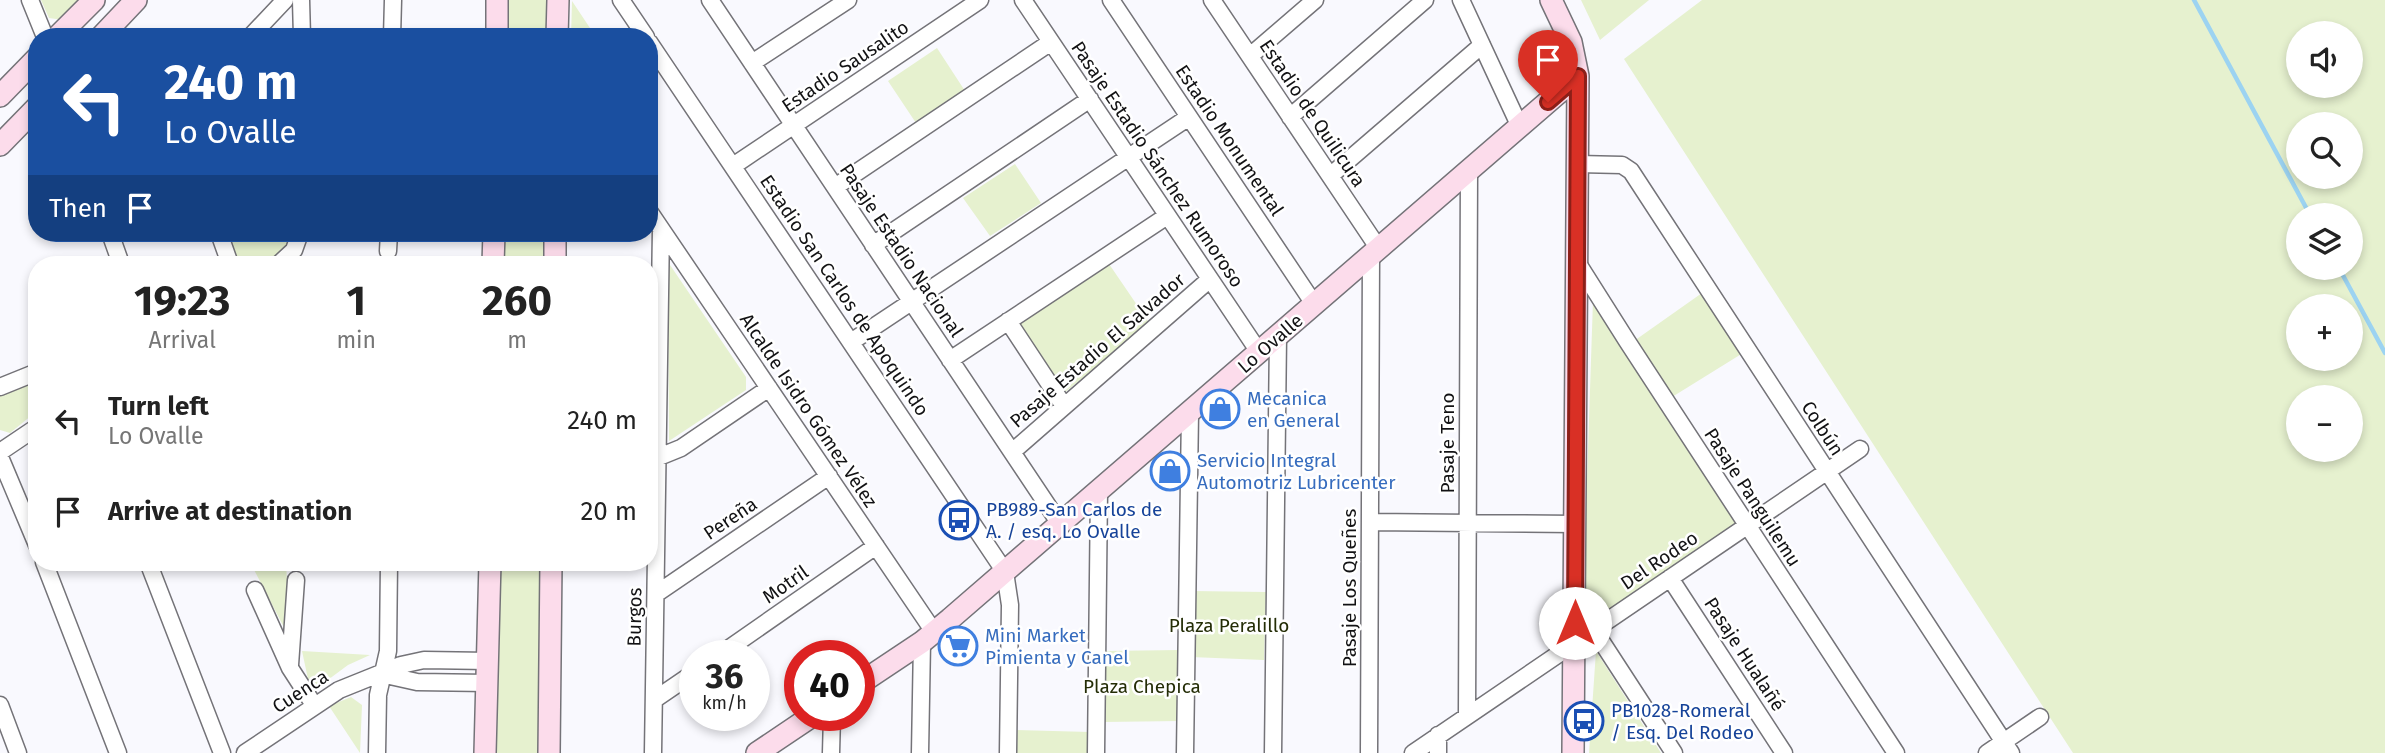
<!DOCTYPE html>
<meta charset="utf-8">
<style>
:root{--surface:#fff;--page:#f6f6f6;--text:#222;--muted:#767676}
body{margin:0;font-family:"Fira Sans",sans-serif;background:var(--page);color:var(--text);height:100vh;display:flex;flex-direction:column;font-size:26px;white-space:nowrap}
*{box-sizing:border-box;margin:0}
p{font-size:23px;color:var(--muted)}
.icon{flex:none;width:38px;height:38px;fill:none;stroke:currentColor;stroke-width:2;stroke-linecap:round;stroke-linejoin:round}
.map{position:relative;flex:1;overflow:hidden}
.side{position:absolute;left:28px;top:256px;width:630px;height:315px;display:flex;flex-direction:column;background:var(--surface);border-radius:28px;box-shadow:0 4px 10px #0003}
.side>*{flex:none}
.banner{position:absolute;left:28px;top:28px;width:630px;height:214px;border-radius:28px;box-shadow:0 4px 10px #0003;background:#1a4fa0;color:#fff;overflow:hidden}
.fabs{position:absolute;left:2286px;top:21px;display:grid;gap:14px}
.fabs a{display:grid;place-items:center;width:77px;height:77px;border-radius:50%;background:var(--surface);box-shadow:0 4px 10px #0003;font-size:35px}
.speed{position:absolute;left:679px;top:640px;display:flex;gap:14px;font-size:35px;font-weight:700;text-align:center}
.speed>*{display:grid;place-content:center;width:91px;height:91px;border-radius:50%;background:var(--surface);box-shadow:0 4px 10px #0003;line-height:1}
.speed small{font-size:18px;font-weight:400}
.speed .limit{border:10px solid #d22;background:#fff;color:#111}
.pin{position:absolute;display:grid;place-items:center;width:60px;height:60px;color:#fff;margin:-72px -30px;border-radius:50% 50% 50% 0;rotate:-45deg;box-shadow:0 0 7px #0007}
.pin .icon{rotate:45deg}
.me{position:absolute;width:77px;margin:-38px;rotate:0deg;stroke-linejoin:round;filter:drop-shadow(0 0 5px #0008)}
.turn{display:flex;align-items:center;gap:24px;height:147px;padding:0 21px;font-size:32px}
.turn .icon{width:91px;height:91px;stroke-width:2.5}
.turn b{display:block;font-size:49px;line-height:60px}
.then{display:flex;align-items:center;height:66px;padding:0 21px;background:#0003;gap:14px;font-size:26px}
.eta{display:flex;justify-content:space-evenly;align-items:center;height:119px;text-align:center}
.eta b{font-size:42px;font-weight:700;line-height:49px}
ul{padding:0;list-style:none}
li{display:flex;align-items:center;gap:21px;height:91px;padding:0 21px}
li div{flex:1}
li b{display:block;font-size:26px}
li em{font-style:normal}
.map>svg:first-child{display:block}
.green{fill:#e6f1cf;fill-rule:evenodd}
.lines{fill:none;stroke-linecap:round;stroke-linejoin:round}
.stream{stroke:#9cd3f1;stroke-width:4.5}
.street-casing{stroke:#747378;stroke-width:19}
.secondary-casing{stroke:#747378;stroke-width:24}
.street{stroke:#fff;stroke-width:16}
.secondary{stroke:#fcdceb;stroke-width:21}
.route-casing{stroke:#8d1f18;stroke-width:18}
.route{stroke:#d93025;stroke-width:12}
.labels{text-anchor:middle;stroke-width:5;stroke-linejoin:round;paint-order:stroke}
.street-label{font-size:19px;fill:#121214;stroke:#fff}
.shop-label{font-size:19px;fill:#366cbe;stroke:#fff;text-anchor:start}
.transit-label{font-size:19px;fill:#164399;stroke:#fff;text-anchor:start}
.park-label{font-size:19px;fill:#242d06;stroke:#fff}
</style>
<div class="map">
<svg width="2385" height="753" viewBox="0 0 2385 753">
<rect width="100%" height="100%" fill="#f9f9fe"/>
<path class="green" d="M41,0H80L63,20L49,18Z
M506,0H546L547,37H506Z
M1581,0H1649L1600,40Z
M1702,0H2385V753H2073L1624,59ZM2298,33H2350V86H2298ZM2298,124H2350V177H2298ZM2298,215H2350V268H2298ZM2298,306H2350V359H2298ZM2298,397H2350V450H2298Z
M572,1L596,37H571Z
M937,48L967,94L918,126L888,81Z
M1015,164L1041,203L990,236L963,198Z
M225,233H294C280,268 269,264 235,264Z
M501,233H545V264H501Z
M1107,261L1150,324L1064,393L1018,320Z
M668,262L746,377V390L669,441Z
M1702,293L1743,353L1664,402L1742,521L1582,630L1593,300L1624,348Z
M30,381L37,384V411L10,433L0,430V392Z
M250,562H286L290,639Z
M497,562H541L538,753H494Z
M1192,591L1266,592L1264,660L1191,657Z
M1180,650V721L1103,722L1104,651Z
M302,651L370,655L348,665L317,688L308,679Z
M1596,651L1661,753H1589Z
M351,697L362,705L360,753L329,706Z
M1014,730L1090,732L1089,753H1013Z"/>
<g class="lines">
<path class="stream" d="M2194,0L2310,215
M2339,268L2385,353"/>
<defs>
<path id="street" d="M30,0L45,37
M301,0L302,37
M621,0L646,37
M710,0L1060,524
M1023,0L1259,352
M1111,0L1314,304
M1212,0L1379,249
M1461,0L1520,127
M250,37L285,0
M392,37L393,0
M649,42L1005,572L1010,605L1008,753
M1250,56L1315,0
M752,63L848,0
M1290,117L1425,0
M1578,164L1622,165L1631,171L2011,753
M733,166L980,0
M1330,176L1482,45
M835,187L1051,42
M649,211L934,632
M110,233L121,264
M219,233L230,264
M873,245L1090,99
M388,251L389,233
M1577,262L1627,341L1896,753
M279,264L294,250L300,233
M1008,321L1064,406
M851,342L1189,117
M950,360L1167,216
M0,387L37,372
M0,452L37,427
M1012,452L1210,279
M0,457L37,545
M649,461L681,448L769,388
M1370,522L1576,524
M44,562L118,753
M148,562L222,753
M1670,578L1784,753
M255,590L290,668L314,705
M656,594L829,476
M1594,630L1674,753
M718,656L876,546
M290,665L296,580
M381,674L417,682L488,683
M654,700L695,672
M0,705L18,753
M1467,716L1469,170
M245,753L339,690L401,665L424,660L489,661
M377,753L378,695L388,651L389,562
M653,753L661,229
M831,753L832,716
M920,753L922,642
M1096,753L1099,490
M1185,753L1190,412
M1273,753L1278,336
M1369,753L1371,255
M1413,753L1860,449
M1438,753V735
M1987,753L2040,717"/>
<path id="secondary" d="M1551,0L1571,42L1578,76L1573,753
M57,37L94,0
M101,37L136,0
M497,37V0
M557,37L558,0
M0,96L37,58
M0,145L37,107
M493,264L494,233
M555,264V233
M859,684L922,642L950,619L1578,76
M485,753L490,562
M549,753L551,562
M757,753L812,716"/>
</defs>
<use href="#street" class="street-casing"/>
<use href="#secondary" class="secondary-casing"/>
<use href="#street" class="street"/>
<use href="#secondary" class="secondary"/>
</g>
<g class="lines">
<defs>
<path id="route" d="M1548,102L1578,76L1575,623"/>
</defs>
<use href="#route" class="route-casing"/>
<use href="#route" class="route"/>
</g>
<defs>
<symbol id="shop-ring" viewBox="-11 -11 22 22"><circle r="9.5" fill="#fff" stroke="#3f7fe0" stroke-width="1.5"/><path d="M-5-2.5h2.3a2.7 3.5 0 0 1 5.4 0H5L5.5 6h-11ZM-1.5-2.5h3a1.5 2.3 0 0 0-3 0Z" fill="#3f7fe0"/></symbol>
<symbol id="bus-ring" viewBox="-11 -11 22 22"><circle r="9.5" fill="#fff" stroke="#1a4fb4" stroke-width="1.5"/><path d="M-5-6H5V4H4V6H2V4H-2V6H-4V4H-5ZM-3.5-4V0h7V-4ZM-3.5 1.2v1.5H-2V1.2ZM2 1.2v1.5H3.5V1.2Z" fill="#1a4fb4"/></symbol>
<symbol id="supermarket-ring" viewBox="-11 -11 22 22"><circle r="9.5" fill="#fff" stroke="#3f7fe0" stroke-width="1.5"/><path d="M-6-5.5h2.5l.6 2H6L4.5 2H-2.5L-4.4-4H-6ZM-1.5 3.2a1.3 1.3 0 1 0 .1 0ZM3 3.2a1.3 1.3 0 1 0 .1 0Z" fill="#3f7fe0"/></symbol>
</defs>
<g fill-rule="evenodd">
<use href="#shop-ring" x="1198" y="387" width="44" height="44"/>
<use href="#shop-ring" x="1148" y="449" width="44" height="44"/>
<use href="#bus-ring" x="937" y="498" width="44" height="44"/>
<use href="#supermarket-ring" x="936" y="624" width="44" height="44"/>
<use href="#bus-ring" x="1562" y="699" width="44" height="44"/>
</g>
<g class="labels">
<g class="street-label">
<text transform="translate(845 66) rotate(-34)" y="7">Estadio Sausalito</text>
<text transform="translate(1313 113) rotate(56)" y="7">Estadio de Quilicura</text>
<text transform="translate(1230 140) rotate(56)" y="7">Estadio Monumental</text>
<text transform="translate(1158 164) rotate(56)" y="7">Pasaje Estadio Sánchez Rumoroso</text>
<text transform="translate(902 250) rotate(56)" y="7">Pasaje Estadio Nacional</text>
<text transform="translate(845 295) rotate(56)" y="7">Estadio San Carlos de Apoquindo</text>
<text transform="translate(1270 343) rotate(-41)" y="7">Lo Ovalle</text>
<text transform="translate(1097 350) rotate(-41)" y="7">Pasaje Estadio El Salvador</text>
<text transform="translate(809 410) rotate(56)" y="7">Alcalde Isidro Gómez Vélez</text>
<text transform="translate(1823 428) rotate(57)" y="7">Colbún</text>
<text transform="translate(1447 443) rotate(-90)" y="7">Pasaje Teno</text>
<text transform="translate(1753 497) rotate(57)" y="7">Pasaje Panguilemu</text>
<text transform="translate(730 518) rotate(-34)" y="7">Pereña</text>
<text transform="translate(1659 560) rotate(-34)" y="7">Del Rodeo</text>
<text transform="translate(785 584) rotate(-35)" y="7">Motril</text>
<text transform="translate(1349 588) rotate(-90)" y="7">Pasaje Los Queñes</text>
<text transform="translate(634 617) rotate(-89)" y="7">Burgos</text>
<text transform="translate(1745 654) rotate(57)" y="7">Pasaje Hualañé</text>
<text transform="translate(300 691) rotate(-33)" y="7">Cuenca</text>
</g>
<g class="shop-label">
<text x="1247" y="405">Mecanica<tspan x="1247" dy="22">en General</tspan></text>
<text x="1197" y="467">Servicio Integral<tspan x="1197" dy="22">Automotriz Lubricenter</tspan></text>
<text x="985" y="642">Mini Market<tspan x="985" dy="22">Pimienta y Canel</tspan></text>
</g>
<g class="transit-label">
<text x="986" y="516">PB989-San Carlos de<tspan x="986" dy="22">A. / esq. Lo Ovalle</tspan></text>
<text x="1611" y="717">PB1028-Romeral<tspan x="1611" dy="22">/ Esq. Del Rodeo</tspan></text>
</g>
<g class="park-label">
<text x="1229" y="632">Plaza Peralillo</text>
<text x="1142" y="693">Plaza Chepica</text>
</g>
</g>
</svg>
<div class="fabs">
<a><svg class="icon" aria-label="sound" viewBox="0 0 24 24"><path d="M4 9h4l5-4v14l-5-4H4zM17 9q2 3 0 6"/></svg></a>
<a><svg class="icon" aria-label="search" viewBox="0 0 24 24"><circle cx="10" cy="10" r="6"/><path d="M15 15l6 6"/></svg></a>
<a><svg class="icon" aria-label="layers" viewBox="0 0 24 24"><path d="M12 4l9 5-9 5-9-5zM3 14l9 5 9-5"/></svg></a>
<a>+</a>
<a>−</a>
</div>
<div class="speed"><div>36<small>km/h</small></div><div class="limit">40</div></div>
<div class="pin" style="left:1548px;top:102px;background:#d93025"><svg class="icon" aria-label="arrive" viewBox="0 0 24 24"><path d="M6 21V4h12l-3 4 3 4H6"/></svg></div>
<svg class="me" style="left:1575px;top:623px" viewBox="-20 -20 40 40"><circle r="19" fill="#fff"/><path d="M0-13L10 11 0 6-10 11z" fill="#d93025"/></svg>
<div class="banner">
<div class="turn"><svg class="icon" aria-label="left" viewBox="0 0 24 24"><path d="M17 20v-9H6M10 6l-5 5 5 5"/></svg><div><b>240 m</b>Lo Ovalle</div></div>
<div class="then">Then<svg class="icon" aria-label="arrive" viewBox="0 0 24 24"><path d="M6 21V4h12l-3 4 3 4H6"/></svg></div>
</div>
<section class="side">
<div class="eta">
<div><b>19:23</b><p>Arrival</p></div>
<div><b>1</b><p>min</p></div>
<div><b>260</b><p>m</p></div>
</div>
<ul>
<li><svg class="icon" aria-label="left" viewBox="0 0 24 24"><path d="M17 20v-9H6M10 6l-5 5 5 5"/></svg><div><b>Turn left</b><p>Lo Ovalle</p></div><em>240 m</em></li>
<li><svg class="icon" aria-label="arrive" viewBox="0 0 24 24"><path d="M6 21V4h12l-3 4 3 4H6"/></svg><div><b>Arrive at destination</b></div><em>20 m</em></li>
</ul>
</section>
</div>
